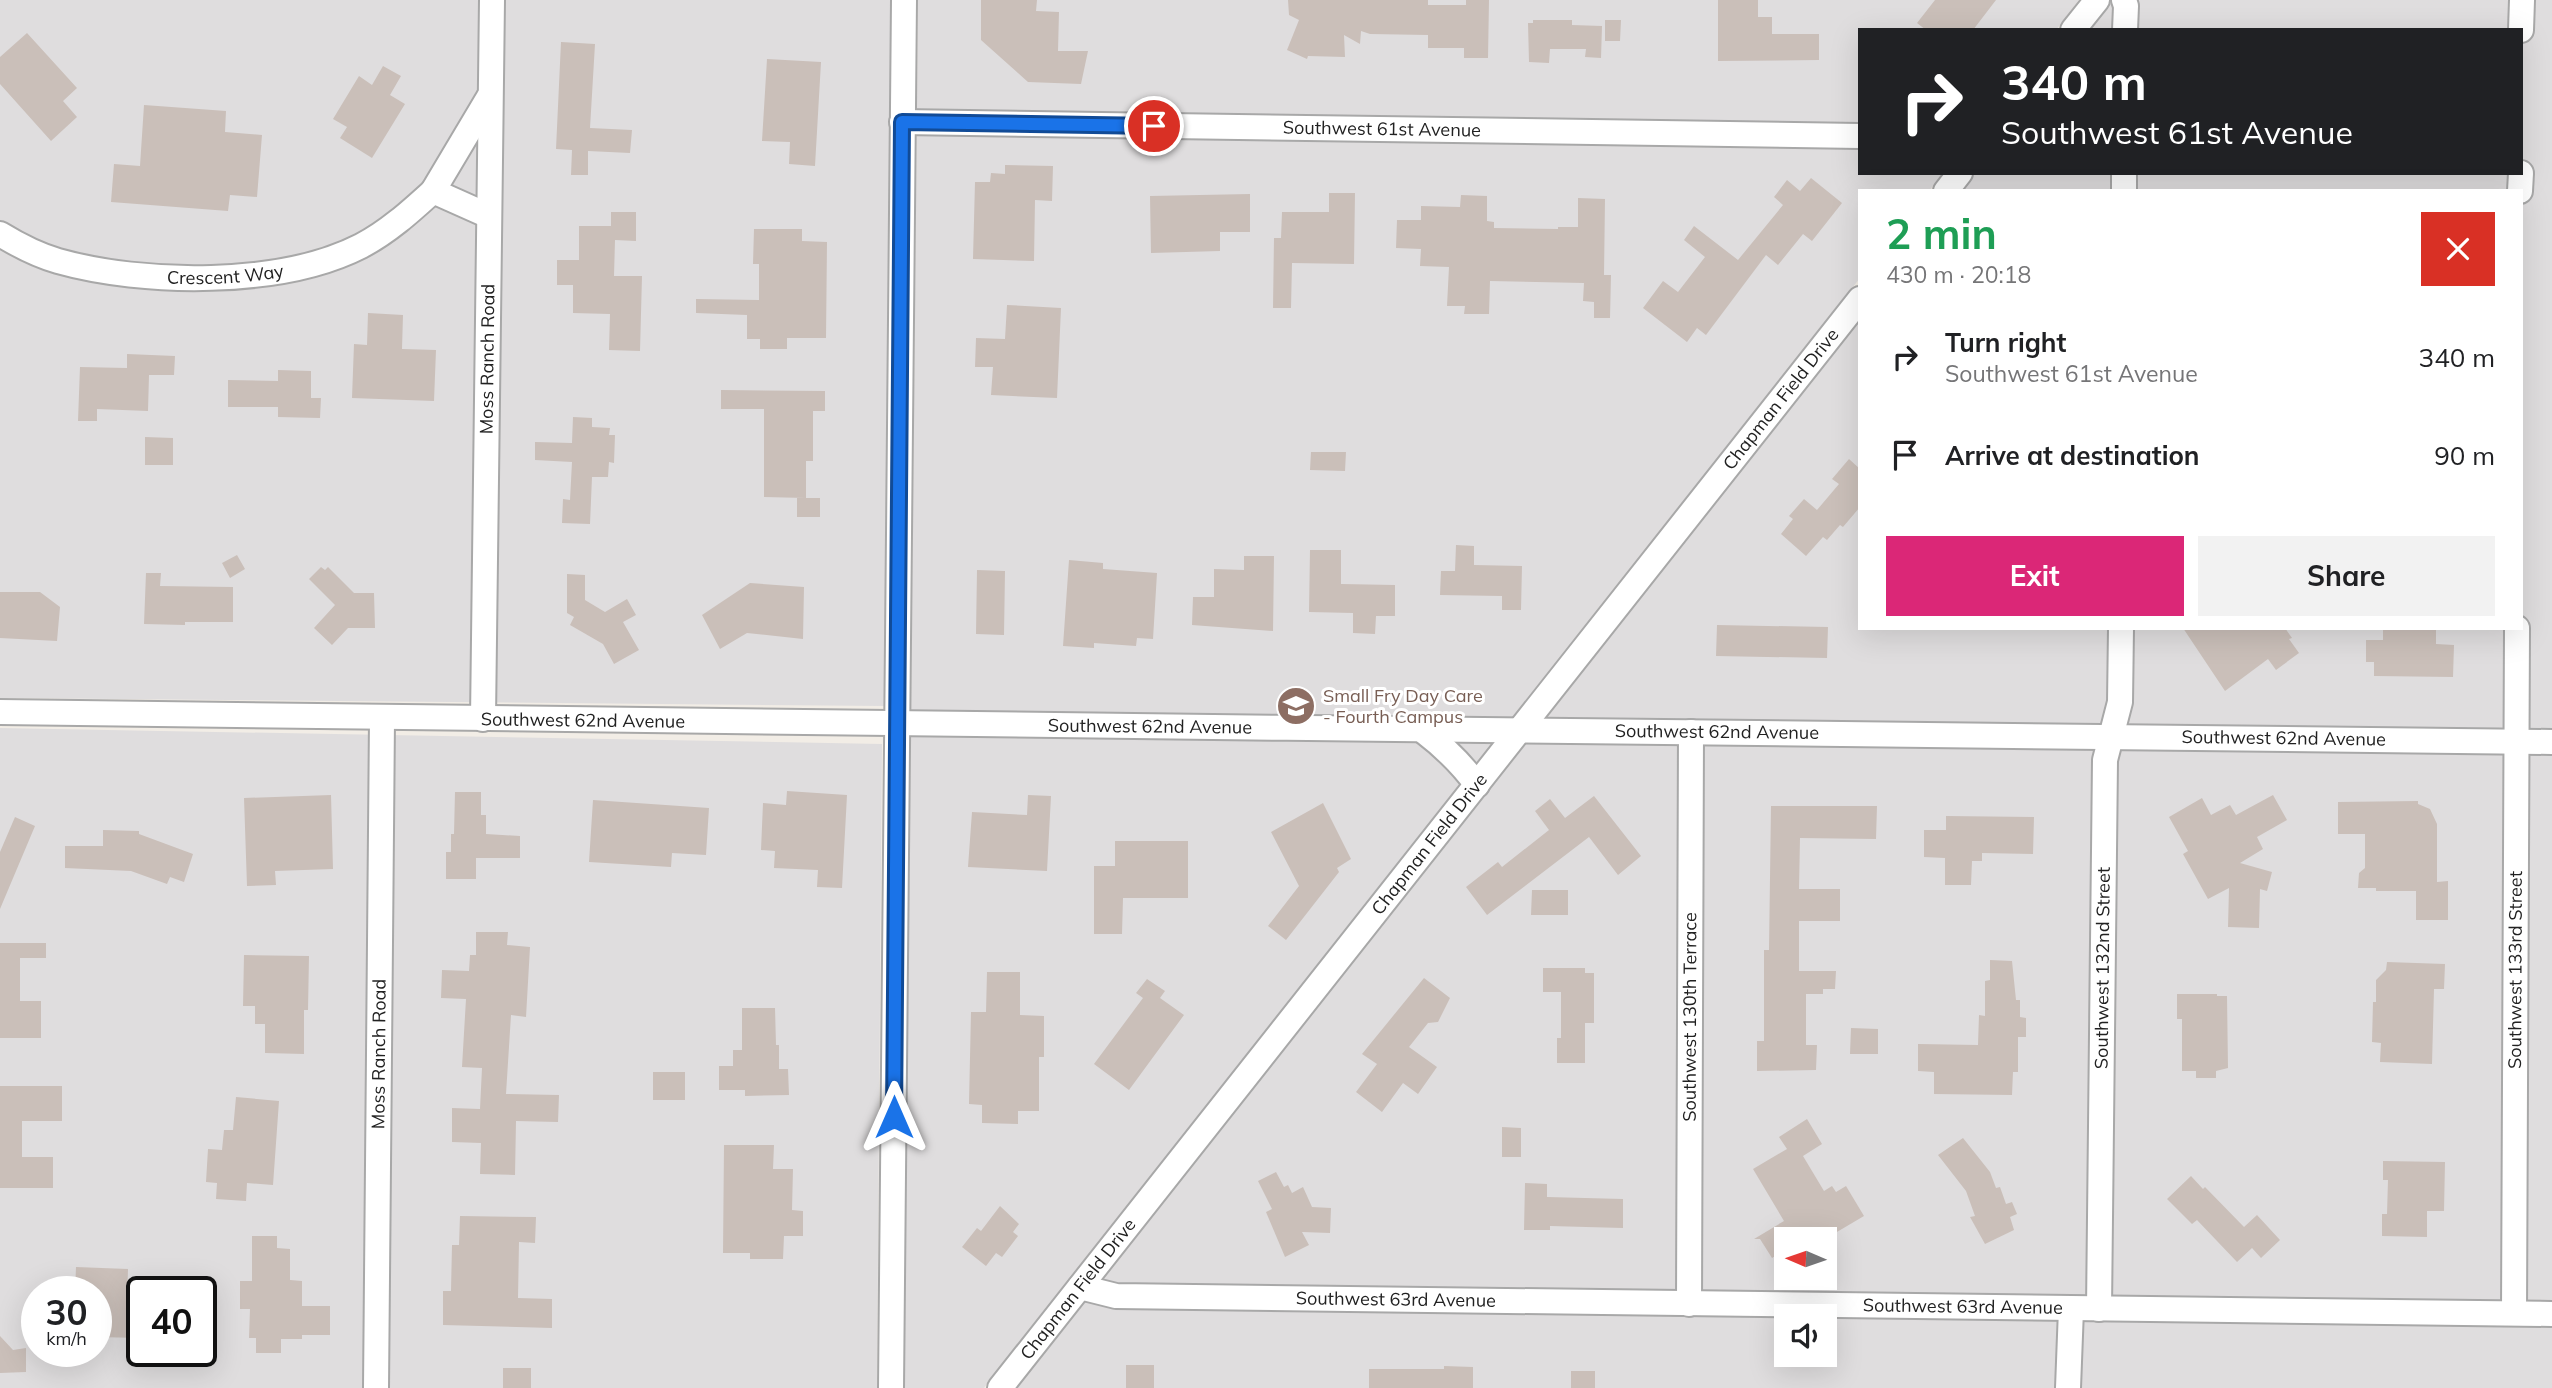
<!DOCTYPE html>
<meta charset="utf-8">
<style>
:root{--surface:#fff;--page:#f2f2f2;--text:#202124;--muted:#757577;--accent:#db2777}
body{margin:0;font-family:Mulish,sans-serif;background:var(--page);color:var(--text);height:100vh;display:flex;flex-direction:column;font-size:26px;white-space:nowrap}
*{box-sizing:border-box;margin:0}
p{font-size:23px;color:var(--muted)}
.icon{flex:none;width:38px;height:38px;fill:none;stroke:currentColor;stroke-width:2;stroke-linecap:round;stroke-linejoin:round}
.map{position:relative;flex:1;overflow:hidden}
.drawer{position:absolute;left:1858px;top:189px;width:665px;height:441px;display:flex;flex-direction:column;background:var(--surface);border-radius:0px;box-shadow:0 7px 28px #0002}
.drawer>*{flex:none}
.guide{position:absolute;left:1858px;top:28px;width:665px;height:147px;border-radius:0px;box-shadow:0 7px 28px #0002;background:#202124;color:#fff;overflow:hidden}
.needle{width:46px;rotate:272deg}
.fabs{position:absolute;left:1774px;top:1227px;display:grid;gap:14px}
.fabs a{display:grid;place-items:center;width:63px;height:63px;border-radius:0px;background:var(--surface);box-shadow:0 7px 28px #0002;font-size:35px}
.speed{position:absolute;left:21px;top:1276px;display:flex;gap:14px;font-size:35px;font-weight:700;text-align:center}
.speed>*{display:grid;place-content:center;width:91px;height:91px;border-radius:50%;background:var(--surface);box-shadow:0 7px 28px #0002;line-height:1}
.speed small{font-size:18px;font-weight:400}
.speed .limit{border:4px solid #111;border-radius:10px;background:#fff;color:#111}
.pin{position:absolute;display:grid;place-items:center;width:60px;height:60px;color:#fff;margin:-30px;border:4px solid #fff;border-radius:50%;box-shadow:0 2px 7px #0007}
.me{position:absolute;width:77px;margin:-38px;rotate:0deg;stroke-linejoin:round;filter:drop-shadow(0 0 5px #0008)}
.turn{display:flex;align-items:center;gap:24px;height:147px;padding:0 28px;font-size:32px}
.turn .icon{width:91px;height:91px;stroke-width:2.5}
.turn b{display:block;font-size:49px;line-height:60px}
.round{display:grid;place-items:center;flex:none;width:74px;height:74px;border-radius:0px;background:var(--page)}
.summary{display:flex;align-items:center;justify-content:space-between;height:119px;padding:0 28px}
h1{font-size:42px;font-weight:700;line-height:52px;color:#1e9e55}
.button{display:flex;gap:14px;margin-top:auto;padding:14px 28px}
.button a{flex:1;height:80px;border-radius:0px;background:var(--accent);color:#fff;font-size:28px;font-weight:700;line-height:80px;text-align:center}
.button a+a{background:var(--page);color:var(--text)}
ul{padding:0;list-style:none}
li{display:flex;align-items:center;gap:21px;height:98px;padding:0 28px}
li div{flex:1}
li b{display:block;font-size:26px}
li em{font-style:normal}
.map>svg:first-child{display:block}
.residential{fill:#dfddde;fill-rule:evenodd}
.building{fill:#cabfb9}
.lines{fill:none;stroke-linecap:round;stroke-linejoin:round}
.minor-casing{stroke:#a8a8a8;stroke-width:28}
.minor{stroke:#fff;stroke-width:24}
.route-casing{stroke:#114b97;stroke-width:18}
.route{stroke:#1a73e8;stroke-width:12}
.labels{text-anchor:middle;stroke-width:6;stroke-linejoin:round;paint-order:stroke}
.street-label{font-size:18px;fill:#212121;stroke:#fff}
.education-label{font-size:18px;fill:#785e54;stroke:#fff;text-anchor:start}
</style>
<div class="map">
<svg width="2552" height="1388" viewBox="0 0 2552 1388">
<rect width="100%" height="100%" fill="#f2ede6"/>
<path class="residential" d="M0,0H892L885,706L0,698Z
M918,0H2079L2056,30H1860V173H1943L1929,191H1860V278L984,1388H904Z
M2106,0H2552V1388H1014L1571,687L1860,315V628H2522V191H1957L1971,173H2522V30H2083ZM1787,1239H1825V1278H1787ZM1787,1316H1825V1354H1787Z
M0,728L882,744L877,1388H0ZM37,1292H96V1351H37ZM142,1292H201V1351H142Z"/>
<path class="building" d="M981,0H1037L1036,11L1059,12L1058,51H1088L1081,84L1028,82L981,40Z
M1288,0H1428V5H1466V0H1489L1488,58H1464V48H1428V35L1370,34L1361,31L1360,44L1344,35L1345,57L1308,56L1307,59L1287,50L1299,20L1289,15Z
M1718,0H1758V17H1772V34H1819V60L1718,61Z
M1935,0H1996L1973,30H1926L1917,23Z
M1533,20H1572V25L1602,26L1601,58L1585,57L1586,49H1550L1549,63L1529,62L1528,23H1533Z
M1605,20H1621L1620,41H1605Z
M27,33L77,88L63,101L77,117L51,141L0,84V57Z
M561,42L595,44L590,128L632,130L630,153L588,151V175H571L572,150L556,149Z
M767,59L821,62L815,166L789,164L790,142L762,141Z
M383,66L401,76L390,95L405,104L372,158L340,138L347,127L333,119L359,76L372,85Z
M144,105L226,111L225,132L262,135L257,197L230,195L228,211L111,202L114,164L140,166Z
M1005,165L1053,166L1052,201L1035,200L1034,261L973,259L975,182H990L991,173L1005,174Z
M1811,178L1842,203L1812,241L1803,234L1778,265L1766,255L1706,335L1697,328L1687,342L1643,308L1663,281L1678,292L1705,257L1684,240L1694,226L1738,260L1783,205L1774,197L1787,180L1800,191Z
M1329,193H1355L1354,264L1292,263L1291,308H1273L1274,238H1281L1282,212H1329Z
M1250,194V232H1220V251L1151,253L1150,196Z
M1461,195L1487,196V221L1494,222V228L1558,229V227H1578V198L1605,199L1604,275H1611L1610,318H1594V302L1583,301L1584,283L1490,281L1489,314H1464L1465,306H1447L1449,267L1420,266L1421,249L1396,248L1397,220H1421V206L1460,207Z
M611,212H636V241L615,240L614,276H642L640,351L609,350L610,314L573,313V285H557V260H579V226H611Z
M754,229H802V241L827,242L826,338H787V349H760V339H747V315L696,313V299L759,300V264H753Z
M1007,305L1061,308L1057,398L991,395L993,367H975L976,338L1005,339Z
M368,313L403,315L402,349L436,350L434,401L352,398L354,344L367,345Z
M127,354L175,356L174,375H149L148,411L97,409V421H78L80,367L127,368Z
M278,370L311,371V398H321L320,418L278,417V407H228V380L278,381Z
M721,390L825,391V411H813V461H806V498L764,497V409H721Z
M573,417L592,418V427L610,428L609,435H615L614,463L609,462L608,477H592L590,524L562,523L563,499L570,500L572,462L535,460V442L572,443Z
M145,437L173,438V465H145Z
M1311,452H1346L1345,471L1310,470Z
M1849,459L1860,469V507L1843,527L1840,525L1827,540L1823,537L1806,556L1781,534L1793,519L1789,516L1804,499L1817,510L1839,484L1832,479Z
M797,498H820V517H797Z
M1456,545L1474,546V565L1522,566L1521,610H1502V596L1440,595L1441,571H1455Z
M1310,550H1341V584L1395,585V616H1376L1375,634L1353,633V613L1309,612Z
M237,555L245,569L230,578L222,563Z
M1244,556H1274L1273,631L1192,625L1193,597H1214V569L1244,570Z
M1069,560L1103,563V569L1157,573L1153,639L1137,638L1136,646L1094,643V648L1063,646Z
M321,567L325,570L328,567L354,593H374L375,628H348L332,645L314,628L335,605L309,579Z
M977,570L1005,571L1004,635L976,634Z
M146,573H161L160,586L233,587V622H185V625L144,624Z
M567,574L585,575V600L605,612L627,599L636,615L623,622L639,650L614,664L603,644L570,625L574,617L567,613Z
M750,583L804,587L803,639L747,633L720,649L702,615Z
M0,592H40L60,607L57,641L0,638Z
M1717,625L1828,627L1827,658L1716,656Z
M2183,628H2285L2292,638L2289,639L2299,653L2276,670L2268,659L2225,691Z
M2383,628H2436V644L2454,645L2453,677L2374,676V662H2366V640H2383Z
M787,791L847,795L842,888L817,887L818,870L774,868L775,851L761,850L763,803L786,805Z
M455,792H481V815H486V834L520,836V858H476V879H446V852H451V834H454Z
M331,795L333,869L275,871L276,885L247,886L244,798Z
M1028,795L1051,796L1047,871L968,867L972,812L1027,815Z
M2273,795L2287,820L2257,837L2263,849L2240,863L2272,872L2267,891L2260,889L2259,928L2228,927L2229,888L2208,899L2183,854L2188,851L2169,817L2202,798L2211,815L2230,805L2236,815Z
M1594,796L1641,856L1618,875L1589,837L1487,915L1466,887L1498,862L1502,867L1549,830L1535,811L1550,799L1565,818Z
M593,800L709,808L706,855L672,853L671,867L589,862Z
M2418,801V804L2430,809L2437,824V882L2448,881V920H2416V891H2376V888H2358L2359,873L2365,868V834H2338V802Z
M1323,803L1351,859L1337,868L1339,872L1286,940L1268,926L1299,886L1271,832Z
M1771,806H1877L1876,839L1800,838L1799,889H1840V921H1799V971H1836L1835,989H1823V994H1806V1045H1817L1816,1070L1757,1071V1041H1764V950H1769Z
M1946,816L2034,817L2033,854L1982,853V861H1972L1971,885H1945V858L1924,857V830H1946Z
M15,817L35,826L0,909V852Z
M103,830L139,831V834L193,854L184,882L170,877L167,884L131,871L65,868V846H103Z
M1115,841H1188V898H1123L1122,934H1094V866H1115Z
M1532,890H1568V915H1531Z
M476,932H508L507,945L530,947L526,1017L511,1015L506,1094L559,1095L558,1122L516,1121L515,1175L480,1174L481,1143L452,1142V1108L480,1109L482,1068L462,1067L466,999L441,998L442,970L469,971L470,955H476Z
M0,943H46V958H20V1001H41V1038H0Z
M244,955L309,956L308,1010H304V1054L265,1053V1024H255V1006H243Z
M1990,960L2012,961L2016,1000H2020V1017L2026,1018V1037H2018V1072H2013L2012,1095L1934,1094V1072L1918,1071V1044L1978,1045L1979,1015L1985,1016V981L1990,980Z
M2387,962L2445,964L2444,989H2434L2432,1064L2380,1062L2381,1043L2372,1042L2373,1002H2376V980L2386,970Z
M1543,968H1585V973H1594V1023H1585V1063H1557V1038H1561V992H1543Z
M987,972H1020V1015L1044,1016V1057H1039V1111H1018V1124L982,1123V1105L969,1104L971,1012H986Z
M1424,978L1450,998L1438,1022L1428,1023L1409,1047L1437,1067L1418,1094L1403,1083L1382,1112L1356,1092L1377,1064L1362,1054Z
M1147,979L1165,991L1160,998L1184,1015L1129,1090L1094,1064L1143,998L1136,993Z
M2177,994H2217V996H2227L2228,1068L2216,1071V1078H2196V1071H2182V1019H2177Z
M742,1008H775L776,1045H779V1069H788L789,1095L745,1096V1090H719V1066H733V1050H742Z
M1851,1028L1878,1029V1054H1850Z
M653,1072H685V1100H653Z
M0,1086H62V1121H22V1157H53V1188H0Z
M236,1097L279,1101L273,1185L247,1183L246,1201L216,1199L217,1183L206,1182L208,1149L222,1150L224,1130H233Z
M1807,1119L1822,1144L1803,1156L1824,1191L1832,1186L1836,1192L1846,1186L1864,1216L1825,1239H1787V1249L1772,1258L1760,1239H1754L1784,1221L1753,1169L1787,1149L1779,1137Z
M1502,1127L1521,1128V1157H1502Z
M1963,1138L1990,1172L1996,1188L2000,1187L2006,1204L2012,1202L2017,1214L2010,1217L2014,1230L1985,1244L1970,1217L1975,1216L1966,1191L1938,1155Z
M724,1145H774L773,1169H793L792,1210L803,1211V1236H784L783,1259H750V1253H723Z
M2383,1161L2445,1162L2444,1211H2427V1237L2382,1236V1214H2387L2388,1180H2383Z
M1276,1172L1284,1187L1288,1185L1292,1193L1303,1187L1312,1207L1331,1208L1330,1233L1302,1232L1309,1245L1285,1257L1266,1212L1272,1209L1258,1181Z
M2191,1176L2203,1189L2205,1187L2244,1227L2257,1215L2280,1240L2261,1258L2252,1248L2237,1262L2197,1220L2192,1224L2167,1199Z
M1525,1183L1547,1184V1197L1623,1199V1228L1550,1226V1230H1524Z
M1000,1206L1019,1224L1013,1232L1018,1236L1002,1257L996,1253L986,1266L962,1247L977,1228L981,1231Z
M460,1216L536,1217L535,1243L519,1242L518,1298L552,1299V1328L443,1325V1291H451L452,1245H459Z
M252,1236H277V1248L290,1249V1280L302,1281V1306H330V1335H302V1339H281V1353H256V1338H249L250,1309H240V1281H252Z
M76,1267L128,1269L127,1300H142V1338L96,1337V1292H75Z
M0,1336L13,1350L26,1348V1372L0,1373Z
M1126,1365H1154V1388H1126Z
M1444,1366L1473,1367V1388H1369V1369H1444Z
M503,1368H531V1388H503Z
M1571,1371H1595V1388H1571Z"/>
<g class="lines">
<defs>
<g id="minor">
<path d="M2124,0L2126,6L2125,30"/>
<path d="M2073,30L2097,0"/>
<path d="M2521,30L2522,0"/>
<path d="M489,97L433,191L489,216"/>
<path id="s1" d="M902,122L1860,136"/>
<path d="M1946,191L1960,173"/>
<path d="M2124,191V173"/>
<path d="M2520,191L2521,173"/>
<path id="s2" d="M0,234C18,245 37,255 58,261C143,285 281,287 361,246C388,232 411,211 433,191"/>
<path id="s3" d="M0,712C851,727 1701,729 2552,742"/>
<path id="s4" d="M483,719L492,0"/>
<path d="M1422,730C1443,746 1461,763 1477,785"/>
<path id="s5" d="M1080,1287L1116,1296L2552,1314"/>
<path id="s6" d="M1689,1304L1691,732"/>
<path id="s7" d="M2099,1309L2105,760L2120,702L2121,628"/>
<path id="s8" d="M2514,1313L2517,628"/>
<path id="s9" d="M376,1388L382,719"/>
<path d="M891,1388L904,0"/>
<path id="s10" d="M1000,1388L1860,299"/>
<path d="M2068,1388L2071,1309"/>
</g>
</defs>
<use href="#minor" class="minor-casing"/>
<use href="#minor" class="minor"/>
</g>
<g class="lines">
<defs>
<path id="route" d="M894,1117L902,122L1154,126"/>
</defs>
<use href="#route" class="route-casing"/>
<use href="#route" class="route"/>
</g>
<defs>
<symbol id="school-disc" viewBox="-11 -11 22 22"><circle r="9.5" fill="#8d6e63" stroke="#fff"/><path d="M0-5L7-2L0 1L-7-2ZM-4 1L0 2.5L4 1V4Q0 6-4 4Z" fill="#fff"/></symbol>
</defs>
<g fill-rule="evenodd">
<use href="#school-disc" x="1274" y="684" width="44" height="44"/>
</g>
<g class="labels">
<g class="street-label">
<text dy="6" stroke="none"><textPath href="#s1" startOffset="480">Southwest 61st Avenue</textPath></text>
<text dy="6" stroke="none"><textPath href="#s2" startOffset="233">Crescent Way</textPath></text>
<text dy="6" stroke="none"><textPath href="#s4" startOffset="360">Moss Ranch Road</textPath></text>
<text dy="6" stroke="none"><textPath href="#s10" startOffset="1260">Chapman Field Drive</textPath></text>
<text dy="6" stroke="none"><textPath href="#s3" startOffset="583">Southwest 62nd Avenue</textPath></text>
<text dy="6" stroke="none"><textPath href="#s3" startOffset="1150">Southwest 62nd Avenue</textPath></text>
<text dy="6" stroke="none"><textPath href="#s3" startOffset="1717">Southwest 62nd Avenue</textPath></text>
<text dy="6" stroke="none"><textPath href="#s3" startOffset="2284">Southwest 62nd Avenue</textPath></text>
<text dy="6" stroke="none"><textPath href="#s10" startOffset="693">Chapman Field Drive</textPath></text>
<text dy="6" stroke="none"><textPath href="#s7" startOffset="341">Southwest 132nd Street</textPath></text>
<text dy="6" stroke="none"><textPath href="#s8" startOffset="343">Southwest 133rd Street</textPath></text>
<text dy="6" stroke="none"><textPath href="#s6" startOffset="287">Southwest 130th Terrace</textPath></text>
<text dy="6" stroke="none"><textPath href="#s9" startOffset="334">Moss Ranch Road</textPath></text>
<text dy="6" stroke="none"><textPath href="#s10" startOffset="126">Chapman Field Drive</textPath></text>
<text dy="6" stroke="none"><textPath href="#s5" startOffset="317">Southwest 63rd Avenue</textPath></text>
<text dy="6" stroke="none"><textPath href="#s5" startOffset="884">Southwest 63rd Avenue</textPath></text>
</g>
<g class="education-label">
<text x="1323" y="702">Small Fry Day Care<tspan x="1323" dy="21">- Fourth Campus</tspan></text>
</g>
</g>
</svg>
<div class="fabs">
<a><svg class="needle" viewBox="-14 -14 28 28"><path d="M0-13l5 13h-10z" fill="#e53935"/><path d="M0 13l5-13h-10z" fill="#757577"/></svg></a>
<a><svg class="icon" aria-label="sound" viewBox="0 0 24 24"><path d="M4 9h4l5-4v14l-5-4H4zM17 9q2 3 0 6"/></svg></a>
</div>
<div class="speed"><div>30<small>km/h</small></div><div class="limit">40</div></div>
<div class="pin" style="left:1154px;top:126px;background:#d93025"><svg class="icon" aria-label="arrive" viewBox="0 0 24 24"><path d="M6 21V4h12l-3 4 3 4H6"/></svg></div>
<svg class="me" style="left:894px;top:1117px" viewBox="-20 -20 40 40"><path d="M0-17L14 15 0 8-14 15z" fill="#1a73e8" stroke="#fff" stroke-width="4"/></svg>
<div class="guide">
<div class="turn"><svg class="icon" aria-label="right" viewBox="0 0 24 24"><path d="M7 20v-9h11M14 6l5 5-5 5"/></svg><div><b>340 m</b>Southwest 61st Avenue</div></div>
</div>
<section class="drawer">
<div class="summary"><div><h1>2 min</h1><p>430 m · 20:18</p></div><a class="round" style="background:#d93025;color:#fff"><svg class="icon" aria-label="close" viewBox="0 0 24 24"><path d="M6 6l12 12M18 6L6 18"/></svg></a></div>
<ul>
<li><svg class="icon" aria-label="right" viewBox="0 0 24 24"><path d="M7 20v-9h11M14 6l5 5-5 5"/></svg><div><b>Turn right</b><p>Southwest 61st Avenue</p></div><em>340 m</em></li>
<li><svg class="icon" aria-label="arrive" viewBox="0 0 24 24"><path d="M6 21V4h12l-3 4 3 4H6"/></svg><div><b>Arrive at destination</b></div><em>90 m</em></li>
</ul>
<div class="button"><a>Exit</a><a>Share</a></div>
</section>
</div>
